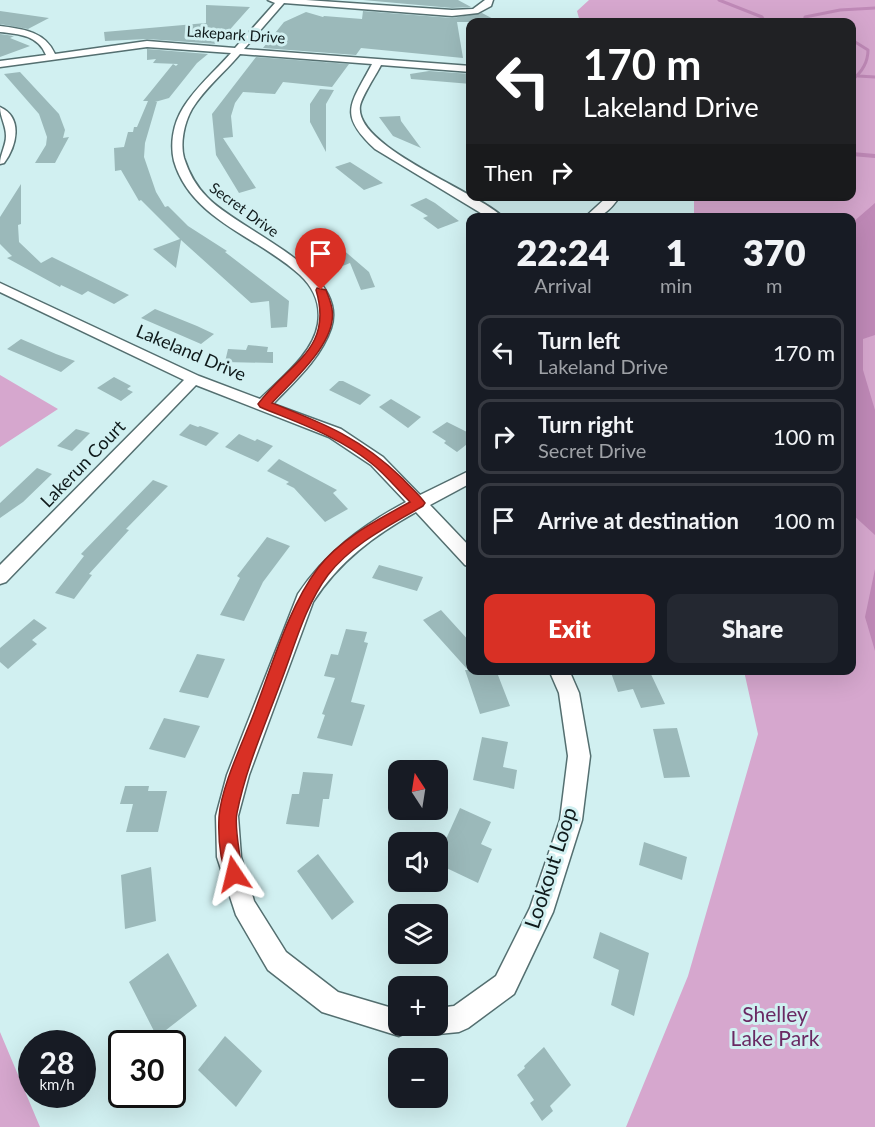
<!DOCTYPE html>
<meta charset="utf-8">
<style>
:root{--surface:#171b24;--page:#242831;--text:#f1f3f6;--muted:#9ea1a6;--line:#363941;--accent:#d93025}
body{margin:0;font-family:Lato,sans-serif;background:var(--page);color:var(--text);height:100vh;display:flex;flex-direction:column;font-size:22px;white-space:nowrap}
*{box-sizing:border-box;margin:0}
p{font-size:20px;color:var(--muted)}
.icon{flex:none;width:33px;height:33px;fill:none;stroke:currentColor;stroke-width:2;stroke-linecap:round;stroke-linejoin:round}
.map{position:relative;flex:1;overflow:hidden}
.drawer{position:absolute;left:466px;top:213px;width:390px;height:462px;display:flex;flex-direction:column;background:var(--surface);border-radius:12px;box-shadow:0 6px 24px #0002}
.drawer>*{flex:none}
.hud{position:absolute;left:466px;top:18px;width:390px;height:183px;border-radius:12px;box-shadow:0 6px 24px #0002;background:#202124;color:#fff;overflow:hidden}
.needle{width:39px;rotate:348deg}
.fabs{position:absolute;left:388px;top:760px;display:grid;gap:12px}
.fabs a{display:grid;place-items:center;width:60px;height:60px;border-radius:12px;background:var(--surface);box-shadow:0 6px 24px #0002;font-size:30px}
.speed{position:absolute;left:18px;top:1030px;display:flex;gap:12px;font-size:30px;font-weight:700;text-align:center}
.speed>*{display:grid;place-content:center;width:78px;height:78px;border-radius:50%;background:var(--surface);box-shadow:0 6px 24px #0002;line-height:1}
.speed small{font-size:15px;font-weight:400}
.speed .limit{border:3px solid #111;border-radius:9px;background:#fff;color:#111}
.pin{position:absolute;display:grid;place-items:center;width:51px;height:51px;color:#fff;margin:-62px -26px;border-radius:50% 50% 50% 0;rotate:-45deg;box-shadow:0 0 6px #0007}
.pin .icon{rotate:45deg}
.me{position:absolute;width:66px;margin:-33px;rotate:350deg;stroke-linejoin:round;filter:drop-shadow(0 0 4px #0008)}
.turn{display:flex;align-items:center;gap:21px;height:126px;padding:0 18px;font-size:27px}
.turn .icon{width:78px;height:78px;stroke-width:2.5}
.turn b{display:block;font-size:42px;line-height:51px}
.then{display:flex;align-items:center;height:57px;padding:0 18px;background:#0003;gap:12px;font-size:22px}
.eta{display:flex;justify-content:space-evenly;align-items:center;height:102px;text-align:center}
.eta b{font-size:36px;font-weight:800;line-height:42px}
.action{display:flex;gap:12px;margin-top:auto;padding:12px 18px}
.action a{flex:1;height:69px;border-radius:12px;background:var(--accent);color:#fff;font-size:24px;font-weight:800;line-height:69px;text-align:center}
.action a+a{background:var(--page);color:var(--text)}
ul{padding:0;list-style:none}
li{display:flex;align-items:center;gap:18px;height:75px;margin:0 12px 9px;padding:0 6px;border:3px solid var(--line);border-radius:12px}
li div{flex:1}
li b{display:block;font-size:22px}
li em{font-style:normal}
.map>svg:first-child{display:block}
.green{fill:#d6a7ce}
.water{fill:#bf89b7}
.lines{fill:none;stroke-linecap:round;stroke-linejoin:round}
.stream-far1{stroke:#bf89b7;stroke-width:3}
.stream{stroke:#bf89b7;stroke-width:4}
.building{fill:#9bb9ba}
.minor-casing{stroke:#546f70;stroke-width:3}
.minor{fill:#fff;fill-rule:evenodd}
.route{fill:#d93025;stroke:#8d1f18;stroke-width:1.5}
.labels{text-anchor:middle;stroke-width:6;stroke-linejoin:round;paint-order:stroke}
.far-street-label{font-size:15px;fill:#0f1a1b;stroke:#d1f0f1}
.street-label{font-size:18px;fill:#0f1a1b;stroke:#d1f0f1}
.near-street-label{font-size:21px;fill:#0f1a1b;stroke:#d1f0f1}
.near-park-label{font-size:21px;fill:#6a2963;stroke:#d1f0f1}
</style>
<div class="map">
<svg width="875" height="1127" viewBox="0 0 875 1127">
<rect width="100%" height="100%" fill="#d1f0f1"/>
<path class="green" d="M589,0H875V1127H626L688,976L758,734L744,671L852,670V218H694V197L852,196V22H580L577,11Z
M0,375L58,409L0,447Z
M0,1032L40,1127H0Z"/>
<path class="water" d="M875,203V335L863,339V370L875,410V535L852,514V223Z
M875,569V651L865,617Z"/>
<g class="lines">
<path class="stream-far1" d="M719,0L762,17L765,22
M804,22L805,17L840,10L875,8
M852,40L868,50C868,63 862,72 852,80
M858,76L875,77"/>
<path class="stream" d="M852,154L875,156"/>
</g>
<path class="building" d="M363,0H458L471,7L452,8Z
M206,5L250,7L217,44L147,39L105,41L104,32L206,23Z
M0,11L49,18L28,29L0,24Z
M363,11L452,18L482,13L499,22H457L463,58L361,48L356,55L263,48L284,22L306,12L323,17L324,16L362,19Z
M0,34L14,36L10,38L30,46L0,57Z
M147,49L208,54L197,63L169,98L155,102H157L145,143L144,157L156,192L165,207L168,206L188,226L227,251L225,252L289,301L287,327L271,328L269,301L251,303L181,240L176,268L153,249L180,239L141,200L139,201L121,170L115,171L114,148L124,147L128,132H133L134,127H137L148,101H143L173,64L176,66L178,64L153,63L156,59L147,60Z
M256,57L349,64L332,87L283,82L275,94L243,92L235,103L231,116L233,137L223,138L256,188L239,193L216,155L212,114Z
M429,71L471,74V84L411,79L410,74Z
M20,72L59,114L65,130L63,138L69,137L55,163H35L46,145L47,137L39,114L4,74Z
M320,89L334,90L326,104V152L310,122V104Z
M400,116L401,121L421,148L393,136L379,117Z
M350,162L383,183L364,190L335,167Z
M21,184V224L18,225L19,242L41,263L52,257L129,295L114,304L88,291L82,295L61,285L60,287L7,258L12,256L0,244V217Z
M426,198L435,203L459,221L438,229L423,218L428,216L410,205Z
M341,248L369,272L375,287L361,290L350,263L340,267L326,255Z
M155,309L197,326L214,334L201,344L141,318Z
M21,339L56,354L75,361L61,372L7,349Z
M248,345L268,347L267,352H273V363L225,362L228,349L246,350Z
M114,377L131,386L127,389L133,392L121,401L97,388Z
M339,381H343L371,395L360,405L329,390Z
M391,399L421,417L408,428L379,407Z
M447,422L471,434V441L457,452L444,443L446,441L432,432Z
M190,424L198,427L200,426L219,433L206,446L179,435Z
M76,429L90,433L72,451L57,446Z
M239,434L255,441L257,439L273,446L258,462L225,447Z
M279,459L337,490L333,493L348,509L325,522L294,488L286,484L289,482L267,471Z
M37,468L52,474L23,502L0,518V503Z
M153,480L168,486L126,529L129,530L89,574L92,575L74,599L55,593L84,556L81,554Z
M267,537L290,546L263,582L244,621L220,615L240,578L237,576Z
M379,565L423,577L417,591L372,578Z
M441,610L471,643V670H496L510,706L480,714L465,670H468L423,620Z
M34,619L47,628L32,640L37,644L8,669L0,662V648Z
M346,629L367,632L364,642L368,643L351,702L365,705L352,746L317,738L325,715L322,714L335,678L324,676L331,654L338,655Z
M197,654L225,659L208,698L179,692Z
M610,670H649L665,704L641,708L633,689L618,692Z
M164,718L200,726L185,758L149,749Z
M677,728L690,777L664,778L653,729Z
M482,737L508,742L503,767L517,770L514,789L473,780Z
M303,772L333,774L329,799H323L319,827L286,824L292,794H299Z
M125,786H149L148,791H167L158,832H126L133,804H120Z
M460,808L491,822L481,844L492,849L478,883L438,864V857Z
M644,842L687,857L682,880L639,865Z
M318,854L354,902L332,920L297,871Z
M151,867L156,921L125,929L121,875Z
M600,932L649,953L634,1016L611,1005L619,970L593,958Z
M168,953L197,1006L157,1037L129,982Z
M225,1036L262,1071L236,1107L198,1070Z
M544,1047L571,1085L550,1106L553,1111L542,1121L530,1103L534,1100L517,1075L525,1068L524,1066Z"/>
<g class="lines">
<defs>
<path id="minor" d="M268,0H306L452,10L473,9L485,0H493L491,6L478,13L452,16L284,3L244,49L471,66V72L381,65C376,75 362,96 360,106C354,147 477,191 504,218H489L375,149C337,114 351,104 372,64L240,54C225,72 204,89 192,109C184,123 180,143 184,158C189,173 195,185 207,197C239,231 350,270 331,328C321,358 295,381 273,404L341,429L383,457L420,495L471,470V483L430,505L471,548V567L465,565L416,512C375,535 339,561 313,602L249,775L238,816L241,857L254,901L286,952L338,992L399,1010V1026H411L408,1032L399,1036L322,1012L268,970L236,915L217,857L216,816L227,775L298,594C326,552 363,525 406,502L371,465L329,437L196,385L6,582L0,584V565L184,380L0,292V283L199,376L260,399C281,378 313,354 318,324C321,305 314,288 300,275C259,237 191,220 174,161C170,144 173,124 183,108C195,88 215,71 231,53L147,47L0,67V61L46,55C38,35 19,34 0,32V26C22,29 45,31 55,54L147,41L235,48L275,3Z
M0,107C24,118 16,147 4,163L0,164C0,154 6,146 6,136C6,125 0,117 0,107Z
M608,196H620C610,211 602,218 584,218Z
M549,670H569L579,693L590,756L582,820L553,912L514,994L468,1028L459,1032L438,1034L429,1030L427,1026H438V1008L454,1006L496,976L530,908L560,820L568,756L559,693Z"/>
</defs>
<use href="#minor" class="minor-casing"/>
<use href="#minor" class="minor"/>
</g>
<path class="route" d="M317,288L326,290C328,296 331,302 332,309C338,342 293,380 272,403C325,424 361,438 403,479C410,487 419,494 425,503L423,506C389,526 352,544 328,575C305,606 295,645 282,679C266,723 246,767 237,813C233,831 245,869 240,880L234,882L228,880C220,861 218,838 219,817C221,788 241,746 252,718C271,670 287,609 318,568C341,538 377,520 410,502C397,489 385,474 371,463C338,436 298,423 260,407L258,404C288,363 334,350 316,290Z"/>
<g class="labels">
<g class="far-street-label">
<text transform="translate(236 35) rotate(4)" y="5">Lakepark Drive</text>
<text transform="translate(244 210) rotate(36)" y="5">Secret Drive</text>
</g>
<g class="street-label">
<text transform="translate(191 353) rotate(23)" y="6">Lakeland Drive</text>
<text transform="translate(83 464) rotate(-46)" y="6">Lakerun Court</text>
</g>
<g class="near-street-label">
<text transform="translate(551 868) rotate(-72)" y="7">Lookout Loop</text>
</g>
<g class="near-park-label">
<text x="775" y="1022">Shelley<tspan x="775" dy="24">Lake Park</tspan></text>
</g>
</g>
</svg>
<div class="fabs">
<a><svg class="needle" viewBox="-14 -14 28 28"><path d="M0-13l5 13h-10z" fill="#e53935"/><path d="M0 13l5-13h-10z" fill="#9ea1a6"/></svg></a>
<a><svg class="icon" aria-label="sound" viewBox="0 0 24 24"><path d="M4 9h4l5-4v14l-5-4H4zM17 9q2 3 0 6"/></svg></a>
<a><svg class="icon" aria-label="layers" viewBox="0 0 24 24"><path d="M12 4l9 5-9 5-9-5zM3 14l9 5 9-5"/></svg></a>
<a>+</a>
<a>−</a>
</div>
<div class="speed"><div>28<small>km/h</small></div><div class="limit">30</div></div>
<div class="pin" style="left:321px;top:290px;background:#d93025"><svg class="icon" aria-label="arrive" viewBox="0 0 24 24"><path d="M6 21V4h12l-3 4 3 4H6"/></svg></div>
<svg class="me" style="left:234px;top:874px" viewBox="-20 -20 40 40"><path d="M0-17L14 15 0 8-14 15z" fill="#d93025" stroke="#fff" stroke-width="4"/></svg>
<div class="hud">
<div class="turn"><svg class="icon" aria-label="left" viewBox="0 0 24 24"><path d="M17 20v-9H6M10 6l-5 5 5 5"/></svg><div><b>170 m</b>Lakeland Drive</div></div>
<div class="then">Then<svg class="icon" aria-label="right" viewBox="0 0 24 24"><path d="M7 20v-9h11M14 6l5 5-5 5"/></svg></div>
</div>
<section class="drawer">
<div class="eta">
<div><b>22:24</b><p>Arrival</p></div>
<div><b>1</b><p>min</p></div>
<div><b>370</b><p>m</p></div>
</div>
<ul>
<li><svg class="icon" aria-label="left" viewBox="0 0 24 24"><path d="M17 20v-9H6M10 6l-5 5 5 5"/></svg><div><b>Turn left</b><p>Lakeland Drive</p></div><em>170 m</em></li>
<li><svg class="icon" aria-label="right" viewBox="0 0 24 24"><path d="M7 20v-9h11M14 6l5 5-5 5"/></svg><div><b>Turn right</b><p>Secret Drive</p></div><em>100 m</em></li>
<li><svg class="icon" aria-label="arrive" viewBox="0 0 24 24"><path d="M6 21V4h12l-3 4 3 4H6"/></svg><div><b>Arrive at destination</b></div><em>100 m</em></li>
</ul>
<div class="action"><a>Exit</a><a>Share</a></div>
</section>
</div>
